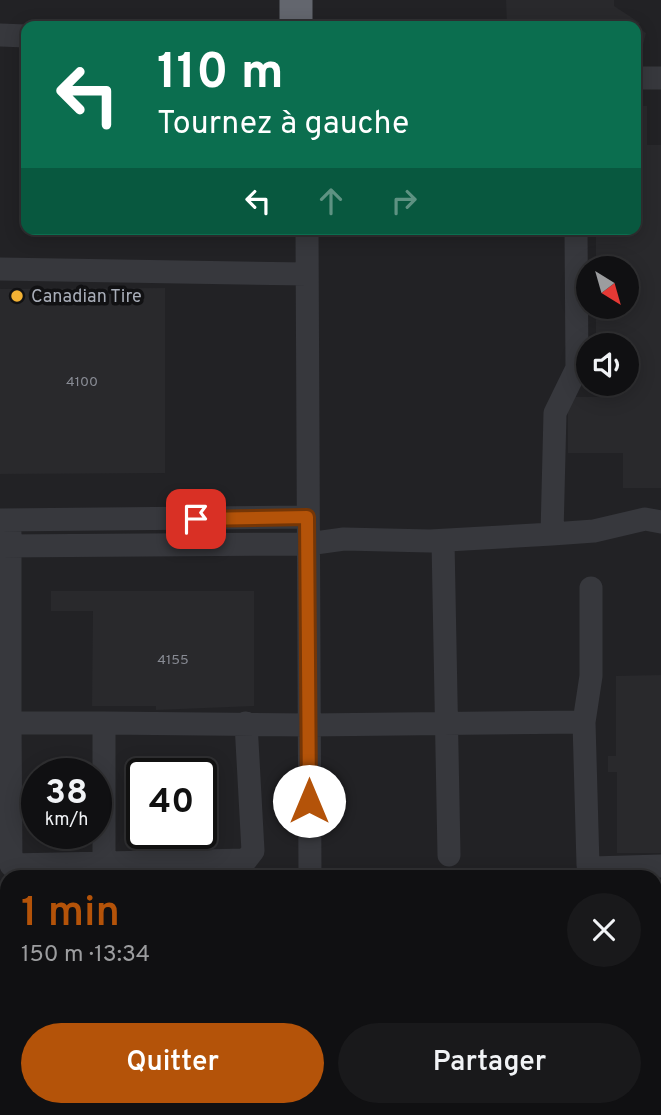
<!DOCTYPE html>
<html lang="fr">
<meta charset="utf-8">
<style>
:root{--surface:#101012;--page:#19191b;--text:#f1f3f6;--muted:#9c9d9f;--line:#303032;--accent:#b45309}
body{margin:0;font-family:Overpass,sans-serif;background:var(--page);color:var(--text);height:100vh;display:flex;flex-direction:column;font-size:26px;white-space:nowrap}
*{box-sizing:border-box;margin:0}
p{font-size:23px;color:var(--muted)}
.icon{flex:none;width:38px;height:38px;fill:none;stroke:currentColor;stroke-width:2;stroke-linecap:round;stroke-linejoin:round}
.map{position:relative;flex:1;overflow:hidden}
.side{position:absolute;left:0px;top:870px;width:662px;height:247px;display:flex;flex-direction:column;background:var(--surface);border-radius:21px 21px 0 0;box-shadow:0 4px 18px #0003,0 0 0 2px var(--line)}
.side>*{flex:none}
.guide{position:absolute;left:21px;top:21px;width:620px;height:214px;border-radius:14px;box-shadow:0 4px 18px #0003,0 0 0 2px var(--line);background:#0b6e4f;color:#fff;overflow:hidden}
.needle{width:46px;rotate:143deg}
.tools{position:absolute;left:576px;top:256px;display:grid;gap:14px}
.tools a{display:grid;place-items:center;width:63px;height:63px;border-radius:50%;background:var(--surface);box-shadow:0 4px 18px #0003,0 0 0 2px var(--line);font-size:35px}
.speed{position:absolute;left:21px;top:758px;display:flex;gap:14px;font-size:35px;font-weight:700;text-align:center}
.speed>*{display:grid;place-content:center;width:91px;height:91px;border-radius:50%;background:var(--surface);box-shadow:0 4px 18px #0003,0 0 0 2px var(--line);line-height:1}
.speed small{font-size:18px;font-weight:400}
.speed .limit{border:4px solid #111;border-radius:10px;background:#fff;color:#111}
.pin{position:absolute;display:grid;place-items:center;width:60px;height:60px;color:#fff;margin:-30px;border-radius:14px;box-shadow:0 4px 10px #0006}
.me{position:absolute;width:77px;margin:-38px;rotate:0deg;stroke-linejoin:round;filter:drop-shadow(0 0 5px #0008)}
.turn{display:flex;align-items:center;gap:24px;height:147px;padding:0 21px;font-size:32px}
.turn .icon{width:91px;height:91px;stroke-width:2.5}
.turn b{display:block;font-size:49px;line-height:60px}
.lanes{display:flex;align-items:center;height:66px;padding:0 21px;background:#0003;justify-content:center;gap:35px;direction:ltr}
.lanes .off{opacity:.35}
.round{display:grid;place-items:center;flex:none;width:74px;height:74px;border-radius:37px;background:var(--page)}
.overview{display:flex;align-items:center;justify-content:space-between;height:119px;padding:0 21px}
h1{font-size:42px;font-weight:600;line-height:52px;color:var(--accent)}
.button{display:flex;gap:14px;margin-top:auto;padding:14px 21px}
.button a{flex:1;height:80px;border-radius:42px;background:var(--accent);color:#fff;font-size:28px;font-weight:600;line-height:80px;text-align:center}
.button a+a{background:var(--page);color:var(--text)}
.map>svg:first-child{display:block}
.built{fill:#222225;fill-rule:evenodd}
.green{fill:#1c231d}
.building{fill:#29292c}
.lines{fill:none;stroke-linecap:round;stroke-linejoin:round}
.path{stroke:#3d3f44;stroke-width:3.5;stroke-dasharray:3.5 5;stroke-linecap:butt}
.minor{stroke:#37383d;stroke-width:23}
.highway{stroke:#63666e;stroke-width:33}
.route-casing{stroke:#753606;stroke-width:18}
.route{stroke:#b45309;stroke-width:12}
.poi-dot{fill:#f2b134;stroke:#111113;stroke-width:2.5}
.labels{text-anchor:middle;stroke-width:7;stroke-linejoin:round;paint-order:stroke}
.number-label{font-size:14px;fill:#888b94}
.poi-label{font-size:18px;fill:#a8adb8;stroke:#111113;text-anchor:start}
</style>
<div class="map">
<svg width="661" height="1115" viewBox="0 0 661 1115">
<rect width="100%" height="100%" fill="#161618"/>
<path class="built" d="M0,0H661V887H655L654,877H7V892H0ZM26,26H635V229H26ZM588,268H626V306H588ZM588,345H626V383H588ZM37,774H96V833H37ZM142,774H201V833H142Z"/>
<path class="green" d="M655,896H661V1115H380L379,1110H654Z"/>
<path class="building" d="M506,0H614V6L640,23L637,27L646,33L643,45H635V26H507Z
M635,106H647V145H661V488H623V453H568V397H612V383H626V345H611V334H596V306H626V268H596V229H635Z
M165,288V473L0,474V289Z
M51,591H254V706L156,710V706H92L93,611H51Z
M661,675V853H617V772H608V756H616V676Z"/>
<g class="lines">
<path class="path" d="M138,1110V1115"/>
<path class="minor" d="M0,35L26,36
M635,78H661
M307,229L310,877
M0,269L307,274
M0,520L307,517
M10,534V723
M552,534L555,413L577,368L576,229
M443,541L449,855
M0,546L308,544L344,539L430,541L552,534L594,531L645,519L661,522
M591,588V676L584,722L588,865L592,868L661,866
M104,723H10L11,865L246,860L253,851L246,723
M104,877V723L309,725L584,722
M0,909H7
M0,1094H7
M110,1110V1115
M311,1110V1115"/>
<path class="highway" d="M296,0V26"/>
</g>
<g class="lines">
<defs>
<path id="route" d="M196,519L307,517L309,801"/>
</defs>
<use href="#route" class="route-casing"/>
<use href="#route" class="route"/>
</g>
<circle class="poi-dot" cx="17" cy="296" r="7"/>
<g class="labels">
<g class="number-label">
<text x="82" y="386">4100</text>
<text x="173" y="664">4155</text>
</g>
<g class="poi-label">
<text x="31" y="302">Canadian Tire</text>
</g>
</g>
</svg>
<div class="tools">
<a><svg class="needle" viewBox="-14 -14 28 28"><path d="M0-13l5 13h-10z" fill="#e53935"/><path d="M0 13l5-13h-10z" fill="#9c9d9f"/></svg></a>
<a><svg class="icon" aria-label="sound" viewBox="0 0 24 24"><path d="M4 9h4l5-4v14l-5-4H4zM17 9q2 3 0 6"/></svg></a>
</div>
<div class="speed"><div>38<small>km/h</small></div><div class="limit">40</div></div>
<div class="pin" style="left:196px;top:519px;background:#d93025"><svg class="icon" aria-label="arrive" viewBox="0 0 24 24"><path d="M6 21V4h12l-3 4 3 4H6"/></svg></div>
<svg class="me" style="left:309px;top:801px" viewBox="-20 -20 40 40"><circle r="19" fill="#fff"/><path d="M0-13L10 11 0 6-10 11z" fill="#b45309"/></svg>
<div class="guide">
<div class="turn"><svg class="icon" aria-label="left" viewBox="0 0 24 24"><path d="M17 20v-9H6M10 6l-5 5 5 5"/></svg><div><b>110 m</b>Tournez à gauche</div></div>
<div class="lanes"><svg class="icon" aria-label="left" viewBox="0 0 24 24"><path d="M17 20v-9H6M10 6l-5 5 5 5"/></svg><svg class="icon off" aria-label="ahead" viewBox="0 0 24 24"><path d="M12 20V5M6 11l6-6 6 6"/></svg><svg class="icon off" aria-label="right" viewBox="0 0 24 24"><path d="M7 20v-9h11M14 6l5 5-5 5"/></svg></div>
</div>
<section class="side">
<div class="overview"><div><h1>1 min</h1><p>150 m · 13:34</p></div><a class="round"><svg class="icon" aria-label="close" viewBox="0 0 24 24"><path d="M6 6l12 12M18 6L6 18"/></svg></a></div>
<div class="button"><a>Quitter</a><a>Partager</a></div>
</section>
</div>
